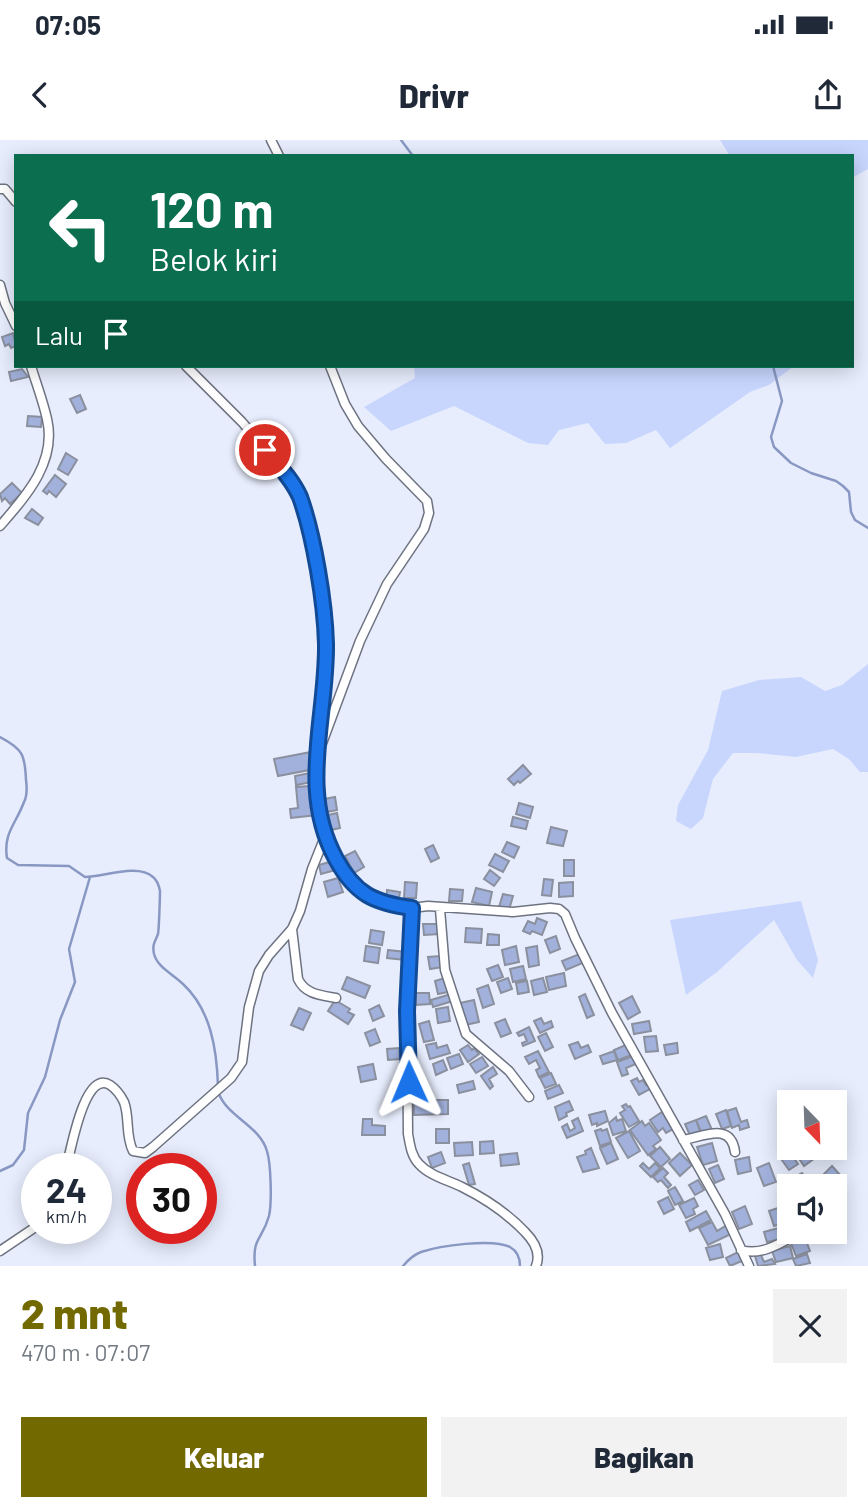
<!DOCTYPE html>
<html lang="id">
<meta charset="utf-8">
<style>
:root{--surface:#fff;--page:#f2f2f3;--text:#1f2937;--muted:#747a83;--accent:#726900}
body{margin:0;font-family:Barlow,sans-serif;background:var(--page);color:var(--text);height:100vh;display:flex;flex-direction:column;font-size:26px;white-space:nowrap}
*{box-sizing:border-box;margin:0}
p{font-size:23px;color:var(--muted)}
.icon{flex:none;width:38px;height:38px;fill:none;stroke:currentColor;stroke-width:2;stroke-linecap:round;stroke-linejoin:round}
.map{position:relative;height:1126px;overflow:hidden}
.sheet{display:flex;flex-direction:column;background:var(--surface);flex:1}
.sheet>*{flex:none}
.hud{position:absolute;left:14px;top:14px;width:840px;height:214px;border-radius:0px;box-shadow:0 4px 18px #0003;background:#0b6e4f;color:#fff;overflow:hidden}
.needle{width:46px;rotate:157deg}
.fabs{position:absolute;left:777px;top:950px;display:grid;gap:14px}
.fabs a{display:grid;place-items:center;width:70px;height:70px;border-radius:0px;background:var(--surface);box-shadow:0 4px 18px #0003;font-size:35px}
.speed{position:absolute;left:21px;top:1013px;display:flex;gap:14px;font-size:35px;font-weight:700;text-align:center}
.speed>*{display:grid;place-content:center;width:91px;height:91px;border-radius:50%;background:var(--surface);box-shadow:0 4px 18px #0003;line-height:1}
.speed small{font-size:18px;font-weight:400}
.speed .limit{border:10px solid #d22;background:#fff;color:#111}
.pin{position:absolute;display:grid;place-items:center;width:60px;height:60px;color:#fff;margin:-30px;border:4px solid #fff;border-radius:50%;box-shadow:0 2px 7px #0007}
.me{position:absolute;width:77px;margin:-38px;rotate:359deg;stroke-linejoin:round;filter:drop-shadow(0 0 5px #0008)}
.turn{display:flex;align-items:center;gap:24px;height:147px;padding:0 21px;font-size:32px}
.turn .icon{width:91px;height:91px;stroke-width:2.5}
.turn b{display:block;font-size:49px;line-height:60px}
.then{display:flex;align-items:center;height:66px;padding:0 21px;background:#0003;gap:14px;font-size:26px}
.round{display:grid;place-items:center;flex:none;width:74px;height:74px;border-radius:0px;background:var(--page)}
.summary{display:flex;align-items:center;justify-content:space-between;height:119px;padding:0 21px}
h1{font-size:42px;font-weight:800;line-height:52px;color:var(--accent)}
.button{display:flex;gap:14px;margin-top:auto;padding:14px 21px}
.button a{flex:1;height:80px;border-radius:0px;background:var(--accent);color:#fff;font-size:28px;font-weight:800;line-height:80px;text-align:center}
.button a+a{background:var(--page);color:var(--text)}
.status{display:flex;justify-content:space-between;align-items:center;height:49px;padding:0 35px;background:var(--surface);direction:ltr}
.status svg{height:19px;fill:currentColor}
header{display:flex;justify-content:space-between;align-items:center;height:91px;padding:0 21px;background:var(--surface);font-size:32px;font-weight:800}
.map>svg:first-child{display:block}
.green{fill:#c8d6fe}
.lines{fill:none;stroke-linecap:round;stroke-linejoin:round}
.stream{stroke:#8998c3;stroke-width:2.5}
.building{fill:#a1b1dc;stroke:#8b909e;stroke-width:2}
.street-casing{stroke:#6e7381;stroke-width:11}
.street{stroke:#fff;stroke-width:8}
.route-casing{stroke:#114b97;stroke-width:18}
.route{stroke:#1a73e8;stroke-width:12}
</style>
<div class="status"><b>07:05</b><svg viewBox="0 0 49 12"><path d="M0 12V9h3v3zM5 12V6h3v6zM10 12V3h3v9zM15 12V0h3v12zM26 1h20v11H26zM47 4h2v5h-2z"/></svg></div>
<header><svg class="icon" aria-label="back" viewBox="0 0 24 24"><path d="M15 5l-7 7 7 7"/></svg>Drivr<svg class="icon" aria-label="share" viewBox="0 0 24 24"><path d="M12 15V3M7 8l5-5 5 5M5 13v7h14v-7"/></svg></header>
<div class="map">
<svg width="868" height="1126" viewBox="0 0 868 1126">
<rect width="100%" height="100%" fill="#e7edfd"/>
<path class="green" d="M720,0H868V29L852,38V16H730Z
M414,226H794L769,245L750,252L670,308L656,290L626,303L605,304L588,283L559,290L548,305L528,303L454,266L391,291L364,267L415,238Z
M868,524V632H860L849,619L833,609L796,617L757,613H733L713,639L703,678L691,689L676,681L678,665L708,610L722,551L759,540L801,537L825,551L842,545Z
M801,761L818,820L813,838L797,820L774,780L717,832L686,855L670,780Z"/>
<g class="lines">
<path class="stream" d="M401,0L413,16
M773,226L782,261L771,297L774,307L791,323L811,333L836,341L843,346L849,352L851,372L855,380L868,388
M0,597C23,609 25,615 26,640C27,647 27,656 24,662C16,684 3,693 7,718L18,725L69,726L85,737C103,737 138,723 153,737C157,740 159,746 160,751C160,756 159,789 158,794C155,802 152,804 154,814C158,828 173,834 183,844C211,870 217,910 218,947
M219,954C228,977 260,986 267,1011C271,1024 272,1063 269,1076C262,1101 252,1097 255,1126
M0,1031L13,1025L24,1010L28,973L45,937L60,880L75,842L69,809L90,737
M403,1126C408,1120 413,1115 421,1112C439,1106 492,1098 510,1107C517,1111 520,1118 520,1126"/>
</g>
<path class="building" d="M13,193L16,206L11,208L9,204L5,206L2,197Z
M22,229L28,237L11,241L9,232Z
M80,255L86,269L77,273L70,259Z
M28,276L42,277L41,287L27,286Z
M66,313L77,320L68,335L58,329Z
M55,335L66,344L56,357L49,351L47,354L43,351Z
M12,343L22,353L10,364L5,358L2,361L0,354Z
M32,369L43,378L38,385L25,378Z
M311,612L315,629L278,636L274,619Z
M523,625L531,634L520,643L518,641L514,645L508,639Z
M310,633L312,642L296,645L295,636Z
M310,646L312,665L316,664L317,675L291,678L290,669L298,668L296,647Z
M335,657L337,670L327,672L324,659Z
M519,663L533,667L530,678L516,674Z
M337,673L340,688L331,690L328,675Z
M513,677L528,681L526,689L511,686Z
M551,687L567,691L563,706L547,703Z
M507,702L519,707L514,718L502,712Z
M433,705L439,718L431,722L425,709Z
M355,711L364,727L354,733L345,716Z
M495,714L509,721L503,732L489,725Z
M336,720L339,729L321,734L319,725Z
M564,720H574V736H564Z
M490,730L500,738L494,746L484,739Z
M338,738L343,752L328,757L324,742Z
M544,739L553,740L551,756L542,755Z
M405,742L417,743L416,758H404Z
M573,742V756L559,757V743Z
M476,748L492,752L489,766L472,762Z
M450,749L463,750L462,761H449Z
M387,750L400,752L398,764L386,762Z
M503,754L513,756L509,770L499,767Z
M537,778L547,782L542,795L532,791L530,794L523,791L528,781L535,784Z
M423,784H439L440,794L424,795Z
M466,788L482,789L481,803L465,802Z
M371,790L384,792L382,805L369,803Z
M488,794L499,795V805H487Z
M556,796L560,809L550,813L545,800Z
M366,806L380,808L378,823L364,821Z
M516,806L519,822L505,825L502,810Z
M537,806L539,825L529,827L526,808Z
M388,810L406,812L405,820L387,818Z
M582,813L585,822L566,830L562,821Z
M441,816L443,827L430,829L428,817Z
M498,825L503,837L492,841L487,829Z
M523,826L526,839L513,842L510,829Z
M564,833L566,846L549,850L546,837Z
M347,837L370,846L365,858L342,849Z
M445,838L448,852L438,854L435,841Z
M508,838L512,849L501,853L497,842Z
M543,838L547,852L534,855L531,841Z
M527,841L529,852L518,854L516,843Z
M488,845L494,864L483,868L477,849Z
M416,853H429L430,864L416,865Z
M451,854L453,861L433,867L431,860Z
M585,854L594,875L587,878L579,857Z
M632,856L640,872L628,879L619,863Z
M335,860L350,869L348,872L354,875L348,884L328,871Z
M474,860L479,882L465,885L460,863Z
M379,865L384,876L373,881L369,870Z
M448,867L450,881L438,883L436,869Z
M299,868L311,873L303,890L291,885Z
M541,878L544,884L551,881L553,887L540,893L534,881Z
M505,879L511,893L501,897L495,883Z
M429,881L434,900L424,902L419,884Z
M649,881L651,891L634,894L632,884Z
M529,887L535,901L523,906L522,903L527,901L524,894L519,896L517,893Z
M375,889L380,902L370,906L365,893Z
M546,893L553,907L545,911L538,897Z
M656,896L658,911L646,912L644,897Z
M578,902L581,908L588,905L591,912L575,919L569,905Z
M436,903L437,908L447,905L450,913L430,919L426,905Z
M677,903L678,913L666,915L664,905Z
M628,904L632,915L618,920L614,910Z
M468,905L472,910L474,908L479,914L468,922L460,910Z
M399,908L400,919L388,920L387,909Z
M538,911L549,932L539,937L536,930L540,928L536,920L529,924L525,917Z
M614,911L617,920L603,924L600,916Z
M459,914L463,924L451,929L447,918Z
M633,916L636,924L626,928L628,934L622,936L617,922Z
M482,917L488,926L476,933L470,924Z
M443,920L447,930L436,935L433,924Z
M373,924L376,939L361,942L358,927Z
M493,927L497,934L489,939L493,946L490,949L481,936Z
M551,933L556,944L545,948L540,938Z
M637,938L639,942L643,940L646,945L649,944L652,948L639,955L631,941Z
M473,941L475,949L459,953L457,945Z
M559,945L563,953L548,959L545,951Z
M414,960H448V974L414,975Z
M569,961L573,970L566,973L567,976L559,980L555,967Z
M626,964L628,967L630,966L639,981L629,987L620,973L625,970L622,966Z
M736,968L741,982L747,980L749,987L740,990L739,985L732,988L727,971Z
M726,970L731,986L722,989L716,974Z
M605,971L608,981L597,986V983L592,985L589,975Z
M662,972L669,983L673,980L677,987L666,993L663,988L658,992L650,980Z
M706,976L712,990L702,994L696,980Z
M616,977L617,981L622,979L626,991L613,995L609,983Z
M578,978L583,991L567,998L562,987L567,984L570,991L575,988L572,981Z
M363,979H372V985L385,986V995H362Z
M696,980L701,994L691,998L685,984Z
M642,981L645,986L649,983L661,1000L653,1006L656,1009L648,1015L630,990Z
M436,989H449V1003H436Z
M601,989L602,991L607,989L611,1002L600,1006L595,991Z
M629,991L640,1011L628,1018L616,998Z
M493,1001L494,1013L480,1014V1002Z
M472,1002L473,1015L455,1016L454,1003Z
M611,1003L618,1019L607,1024L600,1008Z
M712,1003L717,1021L703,1025L697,1007Z
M660,1007L670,1019L661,1027L650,1016Z
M591,1008L599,1028L583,1032L577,1017L586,1014L585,1011Z
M798,1008H808L815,1018L804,1026L794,1011Z
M788,1010L798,1024L789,1030L779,1016Z
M441,1012L445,1023L432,1028L428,1017Z
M517,1013L519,1024L501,1026L500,1015Z
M680,1013L692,1025L680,1036L669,1023Z
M749,1017L751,1031L738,1034L735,1020Z
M469,1023L475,1044L469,1045L463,1025Z
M643,1023L649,1029L655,1023L660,1028L651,1037L640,1026Z
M769,1023L776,1042L764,1046L757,1028Z
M718,1025L724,1039L715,1043L709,1029Z
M832,1026L841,1036L831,1045L823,1035Z
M663,1028L668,1033L664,1037L671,1045L668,1048L661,1040L658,1042L653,1037Z
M802,1033L811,1046H799L793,1038Z
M698,1040L704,1050L695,1055L689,1045Z
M675,1047L683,1061L675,1065L668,1051Z
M668,1057L674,1069L664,1074L658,1062Z
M694,1058L698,1066L693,1069L695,1074L686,1078L679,1065Z
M789,1060V1082L787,1083L779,1064Z
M745,1066L752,1084L739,1089L732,1072Z
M778,1068L783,1083L774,1086L769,1071Z
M706,1071L711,1080L690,1091L686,1082Z
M712,1082L717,1091L727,1085L731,1094L708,1105L699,1088Z
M782,1087L785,1098L767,1102L764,1092Z
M805,1098L810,1111L796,1116L791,1103Z
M720,1104L723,1117L710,1120L706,1108Z
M790,1106L793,1118L776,1122L772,1111Z
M738,1112L742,1121L730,1126L726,1118Z
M807,1114L810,1123L796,1126L793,1119Z
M761,1115L764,1122L772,1119L775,1124L758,1126L755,1116Z"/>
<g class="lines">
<defs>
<path id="street" d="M271,0L279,16
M0,49H5L16,62
M0,145L5,163L16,186
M186,226L242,282L289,337L299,356L318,434L326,505L318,604
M330,226L345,264L358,286L386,319L427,361L429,373L424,389L387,444L360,501L318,614L315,642L316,659L324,699L353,745L368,757L388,765L412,768L428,766L513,772L550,768L559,769L565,774L575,798L612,873L725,1074L749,1126
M0,386C26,356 57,322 47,279C43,261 36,243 31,226
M412,768L407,871L408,994C410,1004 411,1016 419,1024C430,1036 448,1040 462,1047C486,1059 507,1073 525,1092C534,1101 541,1113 536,1126
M440,769L445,830L466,894L509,931L529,957
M292,789L298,839C305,854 320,855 336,858
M683,1000C705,996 731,982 735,1012
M66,1029C70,1015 84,928 110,945C116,949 121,956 124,962C130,978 125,995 133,1011L145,1013L153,1007L231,938L242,922L249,867L259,831L269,815L292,789L300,771L312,729L324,699
M741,1110C762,1116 781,1103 799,1093
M0,1111L37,1086"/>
</defs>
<use href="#street" class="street-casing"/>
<use href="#street" class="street"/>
</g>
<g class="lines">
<defs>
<path id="route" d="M265,310C278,325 292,339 300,357C314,396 325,463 326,504C327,578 298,650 336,719C355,754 374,763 412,768L407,871L409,942"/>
</defs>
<use href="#route" class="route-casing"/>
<use href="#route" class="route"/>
</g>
</svg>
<div class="fabs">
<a><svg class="needle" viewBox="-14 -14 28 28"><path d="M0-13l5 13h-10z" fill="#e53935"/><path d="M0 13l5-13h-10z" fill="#747a83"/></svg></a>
<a><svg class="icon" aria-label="sound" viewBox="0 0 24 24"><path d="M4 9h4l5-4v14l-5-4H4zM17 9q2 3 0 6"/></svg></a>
</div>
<div class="speed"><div>24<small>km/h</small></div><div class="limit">30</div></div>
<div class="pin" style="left:265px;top:310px;background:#d93025"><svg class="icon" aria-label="arrive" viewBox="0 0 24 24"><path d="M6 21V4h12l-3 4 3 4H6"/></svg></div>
<svg class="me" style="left:409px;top:942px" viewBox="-20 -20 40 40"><path d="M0-17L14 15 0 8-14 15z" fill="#1a73e8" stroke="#fff" stroke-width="4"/></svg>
<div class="hud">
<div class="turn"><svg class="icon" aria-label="left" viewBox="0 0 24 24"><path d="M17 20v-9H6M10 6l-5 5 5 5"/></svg><div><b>120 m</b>Belok kiri</div></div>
<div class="then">Lalu<svg class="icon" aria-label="arrive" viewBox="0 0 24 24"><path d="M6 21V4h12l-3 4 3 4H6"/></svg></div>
</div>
</div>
<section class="sheet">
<div class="summary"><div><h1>2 mnt</h1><p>470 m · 07:07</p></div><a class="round"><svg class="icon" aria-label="close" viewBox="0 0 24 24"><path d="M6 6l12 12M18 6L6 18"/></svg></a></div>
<div class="button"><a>Keluar</a><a>Bagikan</a></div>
</section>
